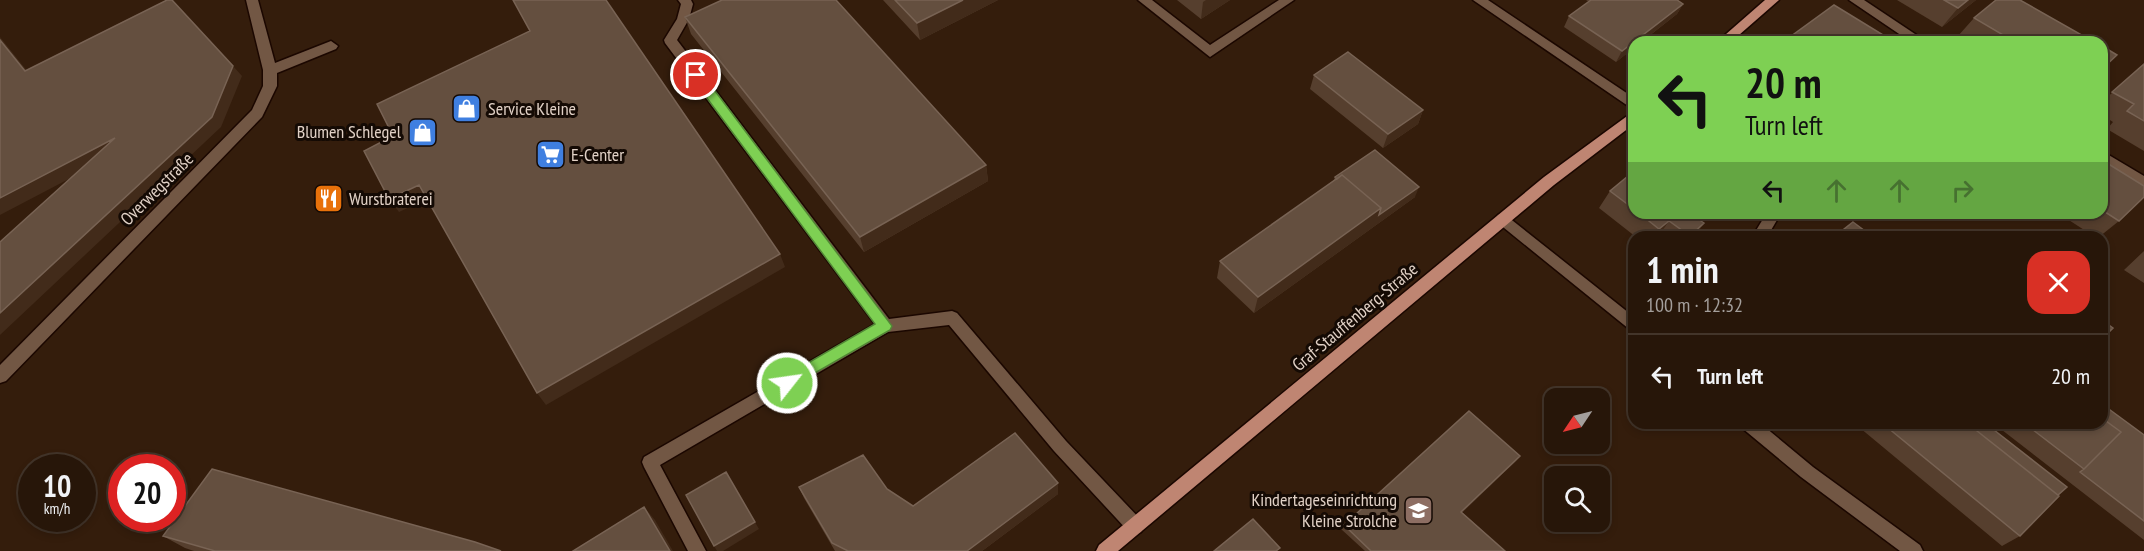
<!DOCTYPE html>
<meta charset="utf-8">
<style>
:root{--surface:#271609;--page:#2f1f12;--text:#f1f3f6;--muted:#a49f9c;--line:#43352a}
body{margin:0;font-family:"PT Sans Narrow",sans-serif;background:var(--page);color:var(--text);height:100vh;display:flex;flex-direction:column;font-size:22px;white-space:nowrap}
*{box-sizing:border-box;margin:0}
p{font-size:20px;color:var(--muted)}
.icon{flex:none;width:33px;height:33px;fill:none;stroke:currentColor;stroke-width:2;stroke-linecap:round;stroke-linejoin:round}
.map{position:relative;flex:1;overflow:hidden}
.panel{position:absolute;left:1628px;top:231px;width:480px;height:198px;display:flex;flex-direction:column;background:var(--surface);border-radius:18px;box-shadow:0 3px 9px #0003,0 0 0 2px var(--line)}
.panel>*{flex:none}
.hud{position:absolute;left:1628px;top:36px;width:480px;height:183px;border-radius:18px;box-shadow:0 3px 9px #0003,0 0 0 2px var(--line);background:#7ed053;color:#111;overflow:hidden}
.needle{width:39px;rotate:235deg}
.fabs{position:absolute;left:1544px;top:388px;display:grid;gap:12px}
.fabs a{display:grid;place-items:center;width:66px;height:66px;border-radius:12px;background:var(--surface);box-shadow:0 3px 9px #0003,0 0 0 2px var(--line);font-size:30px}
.speed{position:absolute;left:18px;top:454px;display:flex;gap:12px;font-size:30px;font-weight:700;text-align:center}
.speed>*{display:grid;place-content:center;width:78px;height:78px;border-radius:50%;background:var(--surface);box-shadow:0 3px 9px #0003,0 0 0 2px var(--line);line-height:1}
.speed small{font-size:15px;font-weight:400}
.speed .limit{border:9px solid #d22;background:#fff;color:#111}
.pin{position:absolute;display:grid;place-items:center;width:51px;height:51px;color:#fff;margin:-26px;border:3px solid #fff;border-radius:50%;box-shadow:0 2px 6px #0007}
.me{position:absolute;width:66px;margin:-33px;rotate:60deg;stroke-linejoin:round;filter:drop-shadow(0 0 4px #0008)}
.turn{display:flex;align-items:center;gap:21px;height:126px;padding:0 18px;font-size:27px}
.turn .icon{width:78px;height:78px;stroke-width:2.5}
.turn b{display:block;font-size:42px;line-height:51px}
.lanes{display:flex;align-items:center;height:57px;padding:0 18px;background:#0003;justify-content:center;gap:30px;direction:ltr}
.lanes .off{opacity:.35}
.round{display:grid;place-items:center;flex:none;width:63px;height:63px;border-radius:18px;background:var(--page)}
.overview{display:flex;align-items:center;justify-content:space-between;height:102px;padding:0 18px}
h1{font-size:36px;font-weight:700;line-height:45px}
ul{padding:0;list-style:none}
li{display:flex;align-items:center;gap:18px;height:84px;padding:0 18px;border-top:2px solid var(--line)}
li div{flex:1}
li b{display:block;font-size:22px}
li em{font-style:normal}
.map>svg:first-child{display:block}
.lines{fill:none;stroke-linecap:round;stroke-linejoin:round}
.minor-casing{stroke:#1b0700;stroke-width:3}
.major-casing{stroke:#1b0700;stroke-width:3}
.minor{fill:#725744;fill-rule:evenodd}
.major{fill:#bf8572;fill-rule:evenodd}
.wall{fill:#563f2e}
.shaded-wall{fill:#422b1a}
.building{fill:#644f3f;stroke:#786354;stroke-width:1.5}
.route{fill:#7ed053;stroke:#528736;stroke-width:1.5}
.labels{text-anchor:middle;stroke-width:6;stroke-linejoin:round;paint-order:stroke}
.poi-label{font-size:18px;fill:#e1d1c6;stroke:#140a04;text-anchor:start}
.street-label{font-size:18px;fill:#e1d1c6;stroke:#140a04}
</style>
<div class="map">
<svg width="2144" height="551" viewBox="0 0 2144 551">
<rect width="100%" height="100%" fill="#341d0c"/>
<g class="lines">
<defs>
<path id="minor" d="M246,0H258L275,63L331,41L338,46L336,49L277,73V86L262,117L6,381L0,383V365L252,110L263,86V70Z
M678,0H691L693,4L689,19L677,40L889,319L952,311L957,313L1066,441L1141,520L1144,526L1141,532L1135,534L1129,532L1054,451L949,325L888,332L660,465L706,551H688L644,467L642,462L644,457L875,324L665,43L664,40L677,19L681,4Z
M1138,0H1152L1210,45L1279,0H1294L1210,57Z
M1473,0H1488L1634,98V110Z
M1849,0H1864L1927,42H1911Z
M2102,151L2144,176V189L2102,163Z
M1503,213L1634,317V333L1498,223L1496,219L1498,215Z
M1763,213H1777V220L1767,237H1752L1763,219Z
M1740,423H1760L1813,467L1920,545L1923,551H1900L1801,477L1742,428Z"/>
<path id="major" d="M1765,0H1779L1731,42H1717Z
M1634,111V124L1554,185L1118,551H1096L1099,545L1544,177Z"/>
</defs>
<use href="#minor" class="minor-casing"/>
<use href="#major" class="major-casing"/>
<use href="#minor" class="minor"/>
<use href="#major" class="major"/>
</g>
<path class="wall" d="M883,0H998L920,40Z
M1177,0H1230L1201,19Z
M1586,0H1677L1683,4L1677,14L1616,62L1564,27L1569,16L1589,2Z
M1897,0H1976L1942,27Z
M685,17L986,165L988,181L864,252L691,34Z
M1974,18L2094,42H1967L1958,36Z
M2144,64V151L2107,129L2113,122L2102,115V102Z
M1314,75L1423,110L1418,124L1383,148L1310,89Z
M2102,160L2119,221L2099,237H2095L2058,213H2102Z
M1634,171V213H1705L1698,219L1704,223L1694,237H1636L1599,208L1610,191Z
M1335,177L1415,197L1254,313L1217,278L1220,261L1333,182Z
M2144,251V283L2124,270Z
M1854,423H1985L2020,536L2002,546Z
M1993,423H2102L2144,435V540Z
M1517,460L1462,512L1505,551H1365L1341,529L1344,525Z
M1058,483V494L982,551H835L804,498L799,487L887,489L913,506Z
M163,536L501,551H194L185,548Z"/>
<path class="shaded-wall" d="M963,0H998L920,40L917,23Z
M1206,0H1230L1201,19L1203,2Z
M1968,0H1976L1942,27L1958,8Z
M1683,4L1677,14L1641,42H1634V48L1616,62L1622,51Z
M0,37L36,82L25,71L0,40Z
M233,66L242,76L221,127L0,335V313Z
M1423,110L1418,124L1383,148L1388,134Z
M115,138L126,149L0,215V198Z
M986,165L988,181L864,252L860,237Z
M419,185L429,198L399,212L389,199Z
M1419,187L1415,197L1254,313L1258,297L1381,208Z
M1699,213H1705L1684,232L1695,217Z
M1669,221L1658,237H1654L1659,229Z
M1704,223L1694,237H1689L1690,236Z
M780,254L785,267L546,405L537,393Z
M1520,456L1517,460L1459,516L1461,512Z
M726,472L759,529L723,551H717L714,546Z
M1058,483V494L982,551H967Z
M644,507L655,520L673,551H670Z"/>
<path class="building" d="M167,0H172L233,66L212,117L0,313V242L115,138L0,198V40L25,71Z
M513,0H606L780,254L537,393L419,185L389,199L364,151L393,136L377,104L530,31Z
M722,0H836L986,165L860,237L685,17Z
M895,0H963L917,23Z
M1591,0H1677L1683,4L1622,51L1569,16Z
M1944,0H1968L1958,8Z
M1996,0H2020L2094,42H2015L1974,18Z
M1834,5L1893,41L1783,42Z
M2102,46L2117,55L2102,69Z
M1348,52L1423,110L1388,134L1314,75Z
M2144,64V121L2127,111L2134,104L2112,92Z
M1375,150L1419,187L1379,215L1381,208L1342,175L1337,179L1335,177Z
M2102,160L2144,186V197L2119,221L2102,210Z
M1634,171V209L1610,191Z
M1342,175L1381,208L1258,297L1220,261Z
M1639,213H1699L1695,217L1704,223L1690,236L1669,221L1659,229Z
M1853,222L1873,237H1834Z
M2102,320L2113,328L2102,339Z
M2102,404L2144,435V521L2080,472L2084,469L2121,432L2102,418Z
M1469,411L1520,456L1461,512L1505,551H1371L1344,525Z
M2102,418L2121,432L2084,469L2024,423H2102Z
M1882,423H1967L2059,496L2020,536Z
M1967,423H1985L2067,487L2058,495Z
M1015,433L1058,483L967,551H848L832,543L799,487L863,455L887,489L913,506Z
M212,469L475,542L501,551H215L163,536Z
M726,472L755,522L714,546L686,495Z
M644,507L670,551H573Z
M1253,519L1280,548L1276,551H1214Z"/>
<path class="route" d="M696,70L700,71L892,326L890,330L787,389L782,387L780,383L782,378L875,324L692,78L690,75Z"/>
<defs>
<symbol id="shop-square" viewBox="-11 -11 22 22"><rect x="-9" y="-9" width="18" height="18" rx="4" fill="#3f7fe0" stroke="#140a04"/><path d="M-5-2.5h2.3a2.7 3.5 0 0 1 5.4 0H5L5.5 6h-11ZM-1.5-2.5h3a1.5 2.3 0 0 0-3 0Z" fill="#fff"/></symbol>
<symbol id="supermarket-square" viewBox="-11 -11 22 22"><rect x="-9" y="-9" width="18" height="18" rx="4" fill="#3f7fe0" stroke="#140a04"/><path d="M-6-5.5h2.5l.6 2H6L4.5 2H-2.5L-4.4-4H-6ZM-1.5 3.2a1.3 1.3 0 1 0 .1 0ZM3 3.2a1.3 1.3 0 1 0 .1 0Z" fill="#fff"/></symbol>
<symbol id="restaurant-square" viewBox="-11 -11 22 22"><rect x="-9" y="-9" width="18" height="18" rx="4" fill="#e8710a" stroke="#140a04"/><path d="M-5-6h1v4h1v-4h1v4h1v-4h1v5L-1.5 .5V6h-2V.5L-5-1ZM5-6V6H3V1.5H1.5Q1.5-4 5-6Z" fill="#fff"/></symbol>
<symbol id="school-square" viewBox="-11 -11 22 22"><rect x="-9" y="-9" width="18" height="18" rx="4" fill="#8d6e63" stroke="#140a04"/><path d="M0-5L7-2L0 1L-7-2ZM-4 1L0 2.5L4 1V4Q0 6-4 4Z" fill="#fff"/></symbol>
</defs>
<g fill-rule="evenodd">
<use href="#shop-square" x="450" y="92" width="33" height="33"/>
<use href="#shop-square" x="406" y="116" width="33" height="33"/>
<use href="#supermarket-square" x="534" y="138" width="33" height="33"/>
<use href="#restaurant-square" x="312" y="182" width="33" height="33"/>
<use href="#school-square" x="1402" y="494" width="33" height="33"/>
</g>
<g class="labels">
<g class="poi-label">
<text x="488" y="115">Service Kleine</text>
<text x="401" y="138" text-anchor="end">Blumen Schlegel</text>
<text x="571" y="161">E-Center</text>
<text x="349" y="205">Wurstbraterei</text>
<text x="1397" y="506" text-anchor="end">Kindertageseinrichtung<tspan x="1397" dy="21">Kleine Strolche</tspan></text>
</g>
<g class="street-label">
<text transform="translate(157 189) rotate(-45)" y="6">Overwegstraße</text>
<text transform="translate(1355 317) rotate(-40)" y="6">Graf-Stauffenberg-Straße</text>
</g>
</g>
</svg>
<div class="fabs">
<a><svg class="needle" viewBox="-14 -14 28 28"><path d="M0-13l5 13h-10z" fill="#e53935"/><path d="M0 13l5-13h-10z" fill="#a49f9c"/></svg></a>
<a><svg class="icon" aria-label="search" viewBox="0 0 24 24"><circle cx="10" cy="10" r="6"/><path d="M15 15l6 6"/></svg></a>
</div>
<div class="speed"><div>10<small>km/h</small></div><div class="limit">20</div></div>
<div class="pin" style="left:696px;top:75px;background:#d93025"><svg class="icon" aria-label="arrive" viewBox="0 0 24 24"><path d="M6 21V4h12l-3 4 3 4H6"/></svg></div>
<svg class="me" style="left:787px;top:383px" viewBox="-20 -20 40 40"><circle r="17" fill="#7ed053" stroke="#fff" stroke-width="3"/><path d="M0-11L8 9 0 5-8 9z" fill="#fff"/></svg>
<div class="hud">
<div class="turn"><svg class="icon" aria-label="left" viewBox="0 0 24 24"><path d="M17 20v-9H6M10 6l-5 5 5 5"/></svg><div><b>20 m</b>Turn left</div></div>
<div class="lanes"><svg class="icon" aria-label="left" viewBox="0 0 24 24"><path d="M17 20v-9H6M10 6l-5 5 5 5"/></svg><svg class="icon off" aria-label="ahead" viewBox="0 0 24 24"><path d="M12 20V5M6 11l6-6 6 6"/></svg><svg class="icon off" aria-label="ahead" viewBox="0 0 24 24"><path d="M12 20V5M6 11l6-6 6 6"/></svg><svg class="icon off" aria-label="right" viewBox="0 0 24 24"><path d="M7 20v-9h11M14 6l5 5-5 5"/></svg></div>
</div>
<section class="panel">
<div class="overview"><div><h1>1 min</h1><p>100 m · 12:32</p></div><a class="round" style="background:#d93025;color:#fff"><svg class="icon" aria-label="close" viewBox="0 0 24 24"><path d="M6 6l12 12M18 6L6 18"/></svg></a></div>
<ul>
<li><svg class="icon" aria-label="left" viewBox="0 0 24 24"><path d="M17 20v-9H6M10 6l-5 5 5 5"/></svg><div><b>Turn left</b></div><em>20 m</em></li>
</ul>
</section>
</div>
